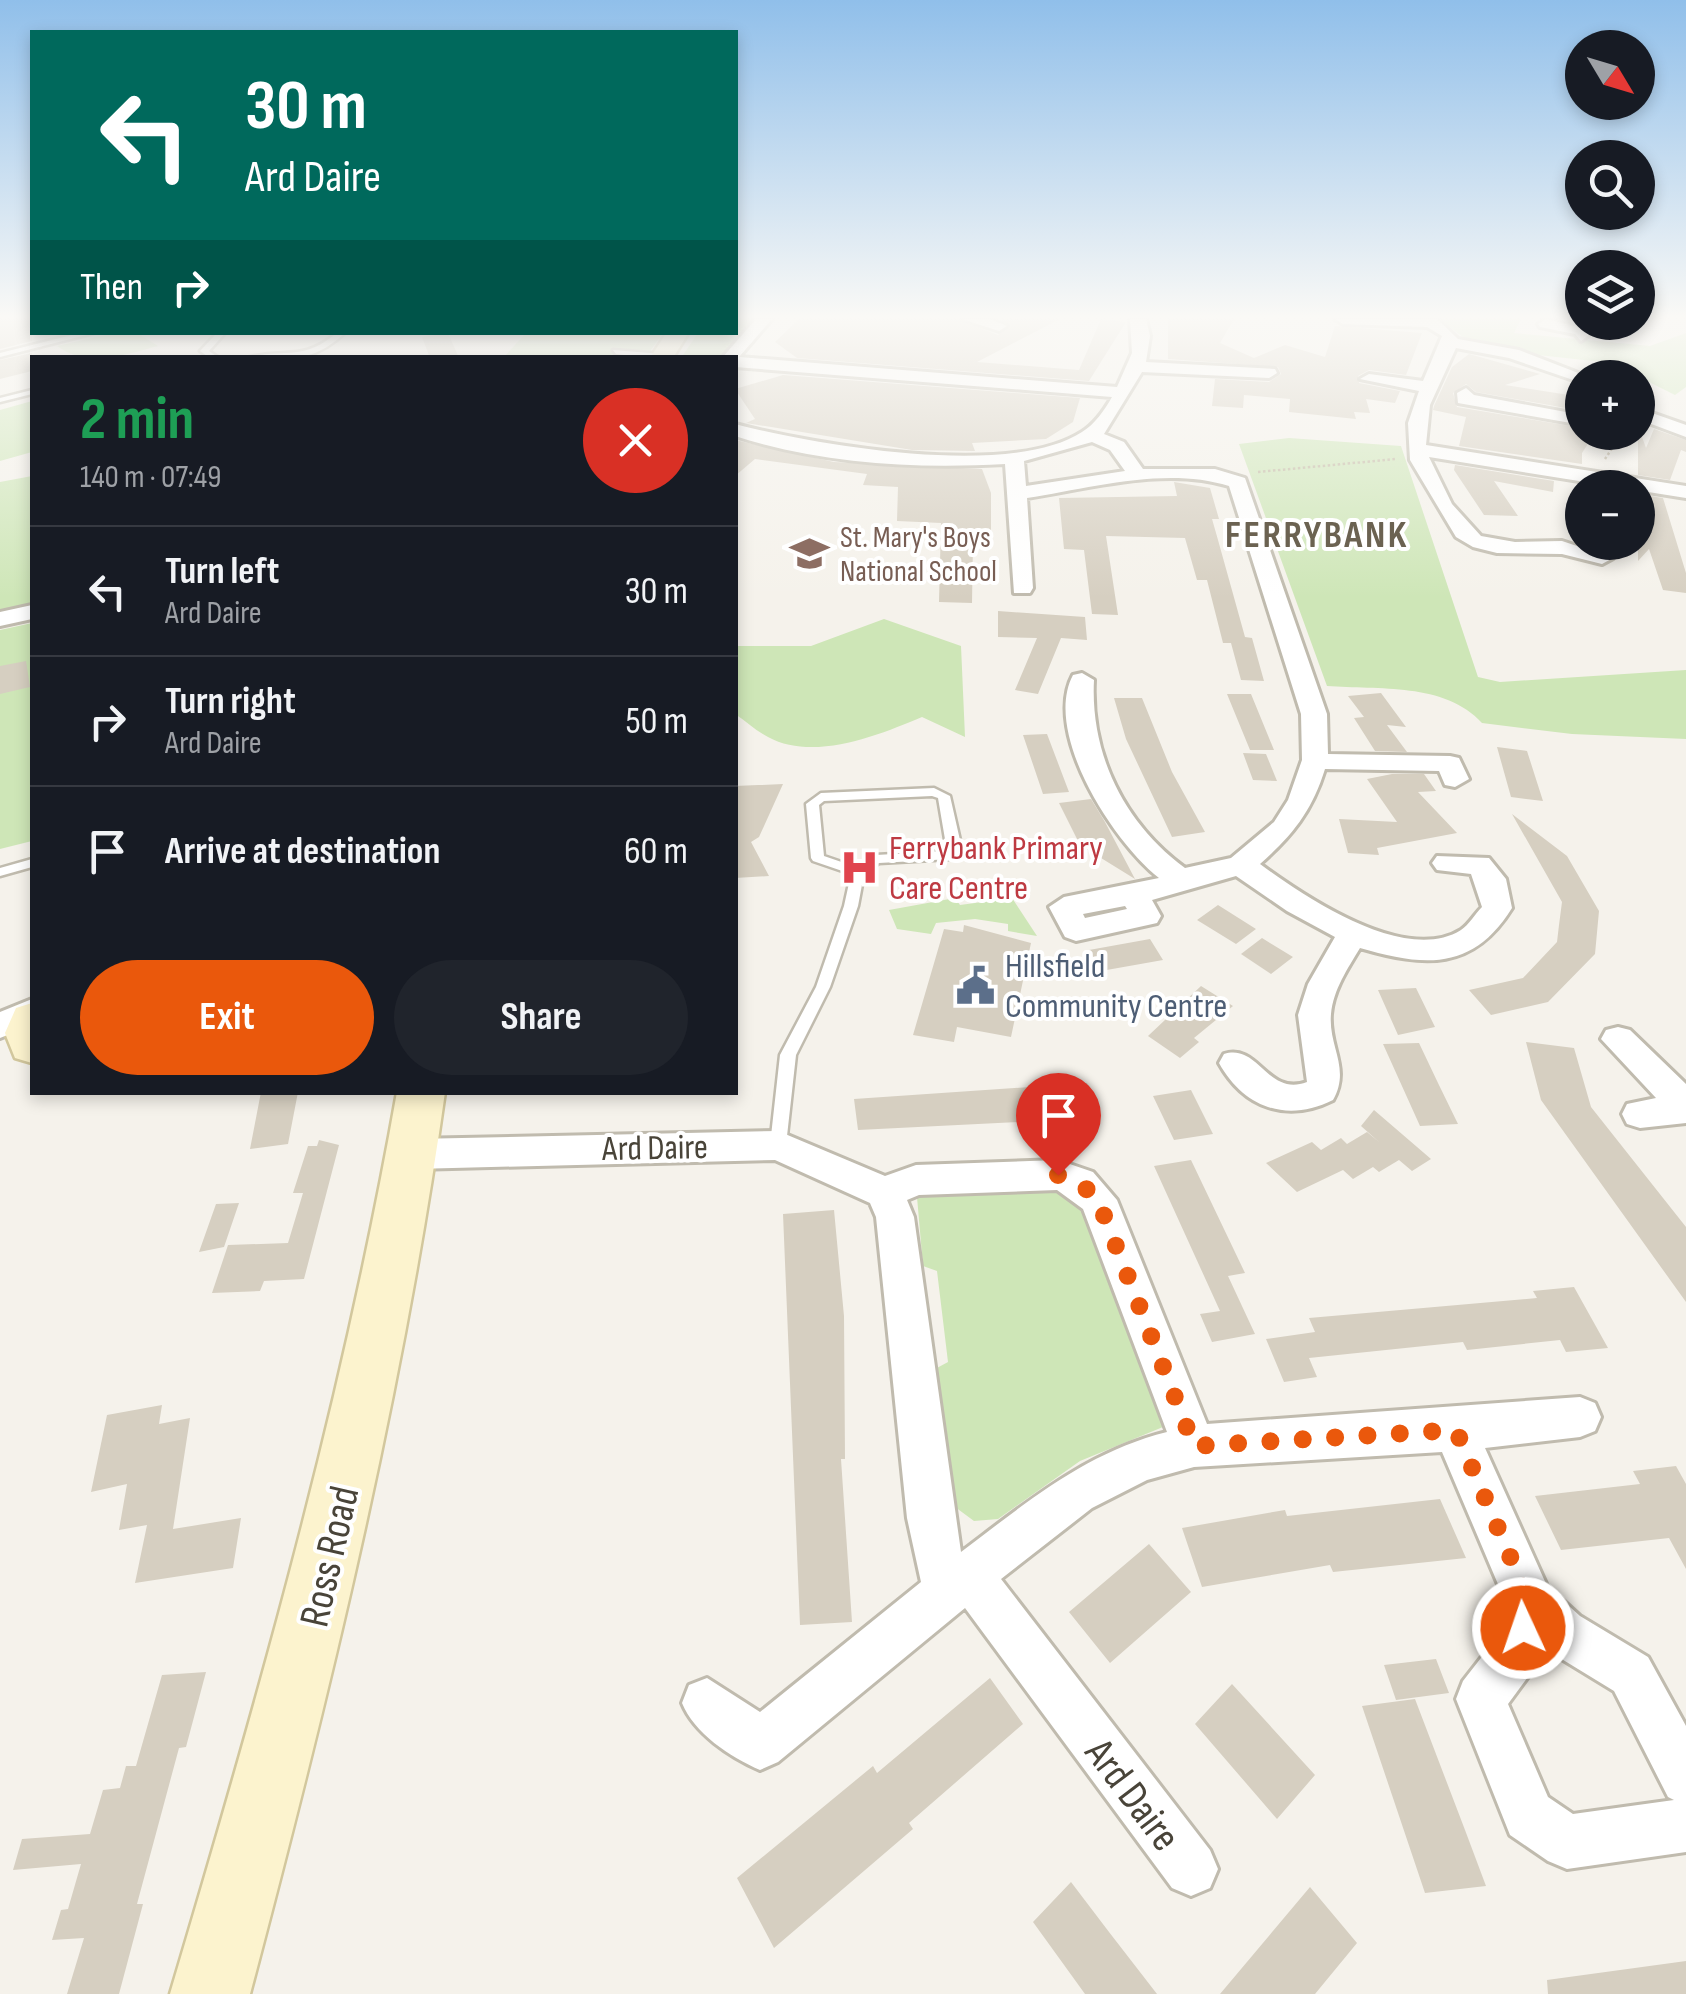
<!DOCTYPE html>
<meta charset="utf-8">
<style>
:root{--surface:#171b24;--page:#20242c;--text:#f1f3f6;--muted:#9ea1a6;--line:#363941;--accent:#ea580c}
body{margin:0;font-family:"Sofia Sans Condensed",sans-serif;background:var(--page);color:var(--text);height:100vh;display:flex;flex-direction:column;font-size:38px;white-space:nowrap}
*{box-sizing:border-box;margin:0}
p{font-size:32px;color:var(--muted)}
.icon{flex:none;width:55px;height:55px;fill:none;stroke:currentColor;stroke-width:2;stroke-linecap:round;stroke-linejoin:round}
.map{position:relative;flex:1;overflow:hidden}
.details{position:absolute;left:30px;top:355px;width:708px;height:740px;display:flex;flex-direction:column;background:var(--surface);border-radius:0px;box-shadow:0 5px 15px #0003}
.details>*{flex:none}
.banner{position:absolute;left:30px;top:30px;width:708px;height:305px;border-radius:0px;box-shadow:0 5px 15px #0003;background:#00695c;color:#fff;overflow:hidden}
.needle{width:65px;rotate:128deg}
.controls{position:absolute;left:1565px;top:30px;display:grid;gap:20px}
.controls a{display:grid;place-items:center;width:90px;height:90px;border-radius:50%;background:var(--surface);box-shadow:0 5px 15px #0003;font-size:50px}
.pin{position:absolute;display:grid;place-items:center;width:85px;height:85px;color:#fff;margin:-102px -42px;border-radius:50% 50% 50% 0;rotate:-45deg;box-shadow:0 0 10px #0007}
.pin .icon{rotate:45deg}
.me{position:absolute;width:110px;margin:-55px;rotate:357deg;stroke-linejoin:round;filter:drop-shadow(0 0 8px #0008)}
.turn{display:flex;align-items:center;gap:35px;height:210px;padding:0 50px;font-size:45px}
.turn .icon{width:130px;height:130px;stroke-width:2.5}
.turn b{display:block;font-size:70px;line-height:85px}
.then{display:flex;align-items:center;height:95px;padding:0 50px;background:#0003;gap:20px;font-size:38px}
.round{display:grid;place-items:center;flex:none;width:105px;height:105px;border-radius:52px;background:var(--page)}
.overview{display:flex;align-items:center;justify-content:space-between;height:170px;padding:0 50px}
h1{font-size:60px;font-weight:700;line-height:75px;color:#1e9e55}
.cta{display:flex;gap:20px;margin-top:auto;padding:20px 50px}
.cta a{flex:1;height:115px;border-radius:60px;background:var(--accent);color:#fff;font-size:40px;font-weight:700;line-height:115px;text-align:center}
.cta a+a{background:var(--page);color:var(--text)}
ul{padding:0;list-style:none}
li{display:flex;align-items:center;gap:30px;height:130px;padding:0 50px;border-top:2px solid var(--line)}
li div{flex:1}
li b{display:block;font-size:38px}
li em{font-style:normal}
.map>svg:first-child{display:block}
.green{fill:#cee6b7}
.building{fill:#d6cfc1}
.lines{fill:none;stroke-linecap:round;stroke-linejoin:round}
.lane-casing{stroke:#c0bbae;stroke-width:5}
.street-casing{stroke:#c0bbae;stroke-width:6}
.secondary-casing{stroke:#d2c79d;stroke-width:5}
.path{stroke:#c1b7a0;stroke-width:2.5;stroke-dasharray:2.5 2.5;stroke-linecap:butt}
.lane{fill:#fff;fill-rule:evenodd}
.street{fill:#fff;fill-rule:evenodd}
.secondary{fill:#fcf3ce;fill-rule:evenodd}
.route{stroke:#ea580c;stroke-width:18;stroke-dasharray:0 32.4}
.labels{text-anchor:middle;stroke-width:8;stroke-linejoin:round;paint-order:stroke}
.far-education-label{font-size:30px;fill:#785e54;stroke:#fff;text-anchor:start}
.health-label{font-size:35px;fill:#be3a42;stroke:#fff;text-anchor:start}
.service-label{font-size:35px;fill:#4e5e75;stroke:#fff;text-anchor:start}
.street-label{font-size:35px;fill:#494439;stroke:#fff}
.far-district-label{font-size:38px;font-weight:bold;letter-spacing:2.5px;fill:#6b6251;stroke:#fff}
.near-street-label{font-size:42px;fill:#494439;stroke:#fff}
</style>
<div class="map">
<svg width="1686" height="1994" viewBox="0 0 1686 1994">
<rect width="100%" height="100%" fill="#f5f2eb"/>
<path class="green" d="M735,319H756L722,357L681,358L698,333L735,332Z
M1440,319H1521L1514,333L1650,346L1686,333V387L1675,395L1611,363L1538,355L1464,338Z
M137,333L158,346C124,355 87,368 57,346L114,333Z
M526,333H663L646,357L503,358Z
M32,401V452L0,461V410Z
M1289,438L1401,446L1478,677L1500,682L1686,670V739L1572,734L1482,723C1445,682 1378,690 1327,686L1239,444Z
M32,476V604L0,611V482Z
M884,619L961,646L965,737L922,717C879,735 814,762 768,737C756,731 746,721 735,714V646H811Z
M32,623V841L0,849V630Z
M955,898L960,905L1012,898L1037,936L1008,931V924L975,919L936,923L931,934L897,929L889,910Z
M1035,1180L1085,1197L1126,1323L1140,1326L1170,1411L1163,1427L1080,1461L998,1519L974,1521L951,1504L935,1369L948,1362L937,1271L923,1266L917,1197L933,1186Z"/>
<path class="building" d="M0,319H32V341L0,349Z
M799,319H958L998,335L1011,327L1000,319H1060L977,362L1079,370L1101,319L1126,322L1089,381L797,358L775,342Z
M1168,319H1234L1220,343L1254,358L1285,345L1325,357L1335,326L1422,333L1406,375L1369,370L1358,376L1359,383L1400,391L1395,403L1366,399L1370,413L1354,412L1356,419L1289,412L1290,399L1244,395L1243,408L1212,406L1215,379L1269,382L1281,374L1278,367L1168,359Z
M448,333L459,358H430L422,337Z
M32,353V371L0,379V360Z
M1469,354L1540,374L1505,385L1582,397V411L1476,392L1466,384L1453,393L1457,407L1582,428V433L1593,436L1582,453V464L1459,446L1466,417L1433,410L1434,406L1452,367Z
M783,375L1080,398L1073,422L1046,439L972,443L975,451L912,450L746,423L755,419L735,389Z
M1654,429L1686,440V452L1681,450L1670,480L1638,475V438L1642,437L1646,448Z
M735,440L834,462L982,469L991,493V542L973,541L972,603L939,602L941,523L897,521L898,487L863,485L867,474L755,459L735,476Z
M1455,465L1554,481L1553,492L1494,481L1518,516L1484,515L1454,470Z
M1174,482L1210,488L1219,519H1212L1218,540L1245,637L1252,638L1264,681L1241,680L1231,643H1223L1207,580H1197L1185,538L1106,536L1118,615L1092,614L1084,550L1064,549L1059,498L1177,496Z
M1638,494L1663,498L1686,573V593L1663,590L1649,549L1638,561Z
M998,611L1085,617L1087,640L1061,638L1038,694L1015,690L1037,638L998,637Z
M26,661L30,687L0,694V666Z
M1381,693L1406,727L1387,725L1407,752L1375,751L1354,718L1364,717L1348,696Z
M1227,694H1251L1274,750H1250Z
M1114,698H1142L1172,772L1205,832L1172,837L1126,739Z
M1047,734L1069,792L1043,794L1023,735Z
M1497,747L1527,751L1543,801L1511,797Z
M1243,753L1266,754L1277,781L1253,780Z
M1392,774H1424L1436,791L1418,792L1457,833L1377,848L1379,855L1348,853L1339,819L1397,822L1367,779Z
M783,784L759,837L751,842L769,876L735,878V786Z
M1091,799L1105,822L1135,879L1080,845L1059,803Z
M1512,814L1567,856L1599,911L1595,954L1548,1002L1491,1015L1469,990L1523,978L1557,942L1559,925L1562,902Z
M1218,905L1256,929L1236,944L1197,920Z
M964,925L1031,943L1011,1037L957,1027L954,1042L913,1035L944,929L963,932Z
M1262,938L1293,957L1271,974L1241,954Z
M1150,939L1163,960L1101,971L1089,950Z
M1201,986L1233,1006L1194,1038L1199,1042L1180,1058L1148,1036Z
M1416,988L1435,1027L1398,1035L1378,990Z
M1526,1042L1574,1048L1591,1107L1686,1227V1302L1541,1100Z
M1419,1043L1438,1083L1458,1124L1420,1126L1383,1044Z
M1087,1083L1096,1118L858,1130L854,1099Z
M1191,1090L1213,1134L1174,1140L1153,1096Z
M261,1092H298L288,1144L250,1149Z
M1374,1110L1431,1159L1412,1171L1399,1160L1379,1172L1373,1167L1353,1179L1343,1170L1297,1192L1266,1163L1312,1142L1321,1150L1341,1138L1347,1144L1367,1132L1379,1142L1361,1126Z
M319,1140L339,1145L304,1279L264,1281L260,1291L212,1293L228,1245L288,1243L303,1193H293L308,1146H317Z
M1191,1160L1245,1273L1228,1276L1255,1334L1212,1342L1200,1314L1220,1311L1154,1166Z
M239,1203L224,1247L199,1252L216,1204Z
M834,1210L844,1316L845,1459H841L852,1622L800,1625L783,1214Z
M1574,1287L1608,1348L1566,1352L1560,1340L1467,1350L1463,1342L1309,1358L1317,1377L1284,1382L1266,1339L1315,1332L1309,1318L1537,1298L1533,1291Z
M162,1405L159,1424L190,1418L173,1529L241,1518L233,1568L135,1583L147,1525L119,1530L127,1484L91,1492L107,1415Z
M1676,1466L1686,1484V1569L1669,1538L1561,1550L1535,1496L1640,1484L1633,1471Z
M1440,1499L1466,1558L1333,1572L1330,1565L1202,1587L1182,1528L1285,1510L1287,1516Z
M1149,1544L1191,1592L1110,1663L1069,1612Z
M1436,1659L1449,1693L1396,1700L1384,1665Z
M206,1672L186,1747L179,1748L137,1904H143L119,1994H67L84,1938L52,1940L61,1910L68,1909L81,1864L13,1870L22,1839L90,1834L103,1790L120,1788L126,1766H136L162,1675Z
M990,1678L1023,1724L909,1823L913,1829L774,1948L737,1878L873,1766L877,1773Z
M1232,1684L1315,1775L1277,1819L1195,1724Z
M1415,1699L1465,1830L1486,1886L1425,1893L1362,1706Z
M1071,1882L1109,1932L1157,1994H1085L1033,1922Z
M1310,1887L1357,1943L1315,1994H1220Z
M1686,1961V1994H1548L1547,1980Z"/>
<g class="lines">
<defs>
<path id="lane" d="M84,332H98L0,357V353Z
M218,332H226L209,351L219,358H210L200,351Z
M338,332H346C312,364 290,358 247,358C286,347 301,363 338,332Z
M613,350L662,354L666,356L653,358L616,354Z
M32,390V394L0,402V398Z
M934,788L950,796L962,849L956,858L951,859L879,863L864,874L858,906L830,987L796,1055L786,1145L784,1150L778,1152L772,1150L770,1145L780,1055L816,987L844,906L851,874L813,861L811,858L806,804L821,793ZM932,796L938,798L947,851L876,855L856,867L824,856L819,805L824,801Z
M32,859V867L0,876V868Z"/>
<path id="street" d="M756,319H772L739,357L1117,387L1132,353L1130,319H1146L1150,336L1146,362L1275,369L1277,373L1269,378L1142,372L1104,434L1124,442L1143,469H1215L1245,478L1327,714L1328,754L1450,756L1459,758L1469,779L1455,787L1445,785L1439,771L1325,769C1312,811 1292,836 1260,864C1305,897 1405,965 1461,930C1469,925 1475,914 1482,907L1471,874L1437,870L1432,863L1437,856L1489,858L1506,879L1512,908C1473,971 1425,967 1360,948C1348,968 1333,990 1331,1014C1328,1047 1351,1068 1333,1100C1287,1123 1244,1108 1219,1063L1224,1054C1259,1043 1267,1097 1307,1082L1298,1015L1308,984L1335,937L1287,911L1236,876L1152,900L1161,916L1157,923L1076,941L1065,937L1049,907L1064,897L1159,878C1114,843 1042,733 1073,675L1082,673L1094,680C1090,755 1125,824 1185,868L1231,858L1274,822L1288,800L1302,760L1301,714L1229,486C1167,466 1090,488 1027,498L1033,588L1030,593H1014L1005,464C914,469 822,464 735,436V424C816,445 1010,479 1082,432C1095,424 1104,411 1112,397L735,367V358H722ZM1092,442L1110,450L1125,471L1026,486L1024,461ZM1125,906L1127,909L1085,918L1083,914Z
M962,319H990L1007,326L999,331Z
M1335,319H1437L1458,339L1519,350L1591,378H1582V383L1509,358L1456,348L1430,405L1426,445L1686,486V498L1429,457L1452,504L1481,536L1515,542L1562,541L1613,558L1602,564L1562,554L1497,553L1473,547L1456,537L1410,460L1408,423L1419,391L1360,379L1369,374L1423,381L1442,336L1427,327L1343,324Z
M1546,319L1594,331L1581,341L1575,334L1540,327L1538,324Z
M1466,388L1474,395L1582,415V425L1458,403L1457,393Z
M1638,408L1686,425V437L1638,419Z
M32,605V619L0,626V612Z
M32,999V1025L0,1038V1012Z
M1618,1027L1630,1030L1686,1084V1123L1640,1128L1627,1124L1622,1114L1627,1104L1656,1098L1601,1039L1606,1030Z
M778,1131L885,1176L916,1165L1058,1160L1093,1172L1117,1200L1207,1424L1580,1397L1595,1403L1601,1417L1595,1431L1580,1437L1485,1448L1547,1586L1580,1616L1648,1657L1686,1726V1852L1567,1869L1548,1861L1510,1835L1456,1699L1463,1681L1495,1640L1506,1603L1442,1452L1194,1467L1147,1480L1092,1508L1001,1579L1210,1850L1218,1869L1210,1888L1191,1896L1172,1888L965,1608L778,1762L760,1770C730,1757 694,1733 682,1703L689,1685L707,1678L760,1712L921,1582L907,1518L876,1217L870,1203L775,1160L414,1169L401,1164L396,1154L401,1144L414,1139ZM1057,1190L1083,1209L1167,1432C1086,1452 1026,1503 961,1552L914,1217L907,1200L919,1195ZM1542,1647L1614,1691L1668,1797L1674,1800L1573,1814L1548,1797L1508,1704L1533,1670Z"/>
<path id="secondary" d="M667,332H689L673,358H650Z
M32,1003V1063L15,1058L5,1033L16,1008Z
M397,1092H445C402,1398 329,1696 250,1994H170C259,1696 343,1399 397,1092Z"/>
</defs>
<use href="#lane" class="lane-casing"/>
<use href="#street" class="street-casing"/>
<use href="#secondary" class="secondary-casing"/>
<path class="path" d="M1605,459L1615,444L1608,432
M1258,472L1396,459"/>
<use href="#lane" class="lane"/>
<use href="#street" class="street"/>
<use href="#secondary" class="secondary"/>
</g>
<linearGradient id="sky" x2="0" y2="1"><stop stop-color="#90bfea"/><stop offset="0.53" stop-color="#faf9f6"/><stop offset="1" stop-color="#faf9f6" stop-opacity="0"/></linearGradient>
<rect width="1686" height="598" fill="url(#sky)"/>
<g class="lines">
<path class="route" d="M1058,1175L1080,1183L1098,1200L1194,1446L1456,1430L1530,1603L1523,1628"/>
</g>
<defs>
<symbol id="school-bare" viewBox="-9 -9 18 18"><path d="M0-5L7-2L0 1L-7-2ZM-4 1L0 2.5L4 1V4Q0 6-4 4Z" fill="#8d6e63" stroke="#fff" stroke-width="2.5" paint-order="stroke"/></symbol>
<symbol id="hospital-bare" viewBox="-9 -9 18 18"><path d="M-5-5h3v3.5h4V-5h3V5h-3V1.5h-4V5h-3Z" fill="#e0444e" stroke="#fff" stroke-width="2.5" paint-order="stroke"/></symbol>
<symbol id="civic-bare" viewBox="-9 -9 18 18"><path d="M-.6-6.5H3V-4.5H.6V-3L4-1V1h2V6H-6V1h2V-1L-.6-3ZM-1.2 2.5V6h2.4V2.5Z" fill="#5c6f8a" stroke="#fff" stroke-width="2.5" paint-order="stroke"/></symbol>
</defs>
<g fill-rule="evenodd">
<use href="#school-bare" x="782" y="526" width="55" height="55"/>
<use href="#hospital-bare" x="832" y="840" width="55" height="55"/>
<use href="#civic-bare" x="948" y="958" width="55" height="55"/>
</g>
<g class="labels">
<g class="far-education-label">
<text x="840" y="547">St. Mary's Boys<tspan x="840" dy="34">National School</tspan></text>
</g>
<g class="health-label">
<text x="889" y="859">Ferrybank Primary<tspan x="889" dy="40">Care Centre</tspan></text>
</g>
<g class="service-label">
<text x="1005" y="977">Hillsfield<tspan x="1005" dy="40">Community Centre</tspan></text>
</g>
<g class="street-label">
<text transform="translate(655 1147) rotate(-1)" y="12">Ard Daire</text>
</g>
<g class="far-district-label">
<text x="1317" y="547">FERRYBANK</text>
</g>
<g class="near-street-label">
<text transform="translate(328 1556) rotate(-77)" y="15">Ross Road</text>
<text transform="translate(1134 1794) rotate(53)" y="15">Ard Daire</text>
</g>
</g>
</svg>
<div class="controls">
<a><svg class="needle" viewBox="-14 -14 28 28"><path d="M0-13l5 13h-10z" fill="#e53935"/><path d="M0 13l5-13h-10z" fill="#9ea1a6"/></svg></a>
<a><svg class="icon" aria-label="search" viewBox="0 0 24 24"><circle cx="10" cy="10" r="6"/><path d="M15 15l6 6"/></svg></a>
<a><svg class="icon" aria-label="layers" viewBox="0 0 24 24"><path d="M12 4l9 5-9 5-9-5zM3 14l9 5 9-5"/></svg></a>
<a>+</a>
<a>−</a>
</div>
<div class="pin" style="left:1058px;top:1175px;background:#d93025"><svg class="icon" aria-label="arrive" viewBox="0 0 24 24"><path d="M6 21V4h12l-3 4 3 4H6"/></svg></div>
<svg class="me" style="left:1523px;top:1628px" viewBox="-20 -20 40 40"><circle r="17" fill="#ea580c" stroke="#fff" stroke-width="3"/><path d="M0-11L8 9 0 5-8 9z" fill="#fff"/></svg>
<div class="banner">
<div class="turn"><svg class="icon" aria-label="left" viewBox="0 0 24 24"><path d="M17 20v-9H6M10 6l-5 5 5 5"/></svg><div><b>30 m</b>Ard Daire</div></div>
<div class="then">Then<svg class="icon" aria-label="right" viewBox="0 0 24 24"><path d="M7 20v-9h11M14 6l5 5-5 5"/></svg></div>
</div>
<section class="details">
<div class="overview"><div><h1>2 min</h1><p>140 m · 07:49</p></div><a class="round" style="background:#d93025;color:#fff"><svg class="icon" aria-label="close" viewBox="0 0 24 24"><path d="M6 6l12 12M18 6L6 18"/></svg></a></div>
<ul>
<li><svg class="icon" aria-label="left" viewBox="0 0 24 24"><path d="M17 20v-9H6M10 6l-5 5 5 5"/></svg><div><b>Turn left</b><p>Ard Daire</p></div><em>30 m</em></li>
<li><svg class="icon" aria-label="right" viewBox="0 0 24 24"><path d="M7 20v-9h11M14 6l5 5-5 5"/></svg><div><b>Turn right</b><p>Ard Daire</p></div><em>50 m</em></li>
<li><svg class="icon" aria-label="arrive" viewBox="0 0 24 24"><path d="M6 21V4h12l-3 4 3 4H6"/></svg><div><b>Arrive at destination</b></div><em>60 m</em></li>
</ul>
<div class="cta"><a>Exit</a><a>Share</a></div>
</section>
</div>
